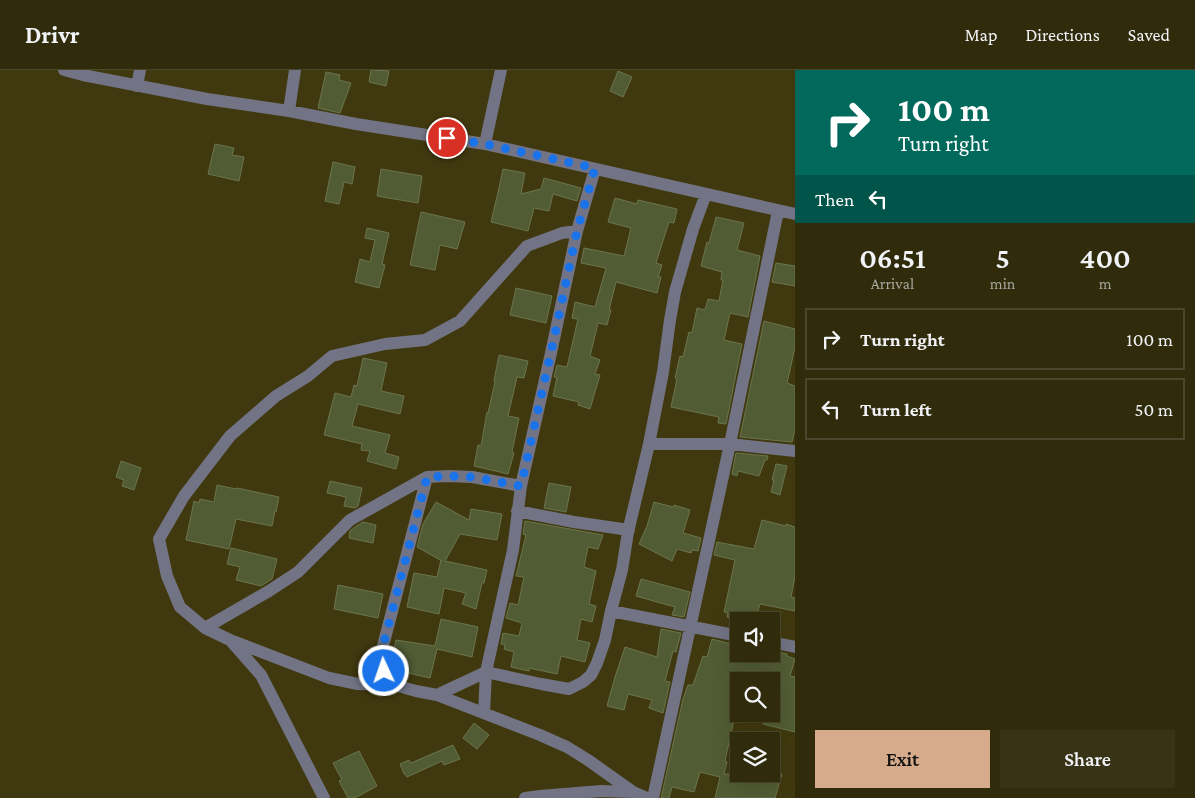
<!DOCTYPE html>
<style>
:root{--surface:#302b0b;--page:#383314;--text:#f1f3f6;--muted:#a8a79d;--line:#4b472c;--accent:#d6ab8b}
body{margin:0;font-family:"Crimson Pro",serif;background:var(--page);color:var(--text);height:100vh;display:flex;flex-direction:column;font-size:19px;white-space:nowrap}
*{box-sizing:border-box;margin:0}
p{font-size:16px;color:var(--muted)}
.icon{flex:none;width:28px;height:28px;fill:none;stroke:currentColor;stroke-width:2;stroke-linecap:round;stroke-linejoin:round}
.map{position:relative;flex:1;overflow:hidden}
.details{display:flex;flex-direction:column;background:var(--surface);width:400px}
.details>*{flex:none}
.top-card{background:#00695c;color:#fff;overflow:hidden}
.buttons{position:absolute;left:730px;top:542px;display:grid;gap:10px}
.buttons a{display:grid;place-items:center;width:50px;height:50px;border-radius:0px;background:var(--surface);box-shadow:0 5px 20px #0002,0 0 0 1px var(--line);font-size:25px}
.pin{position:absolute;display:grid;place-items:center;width:42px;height:42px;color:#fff;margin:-21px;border:2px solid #fff;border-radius:50%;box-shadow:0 1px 5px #0007}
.me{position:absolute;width:55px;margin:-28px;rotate:357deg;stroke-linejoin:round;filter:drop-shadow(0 0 4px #0008)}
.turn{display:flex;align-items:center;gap:18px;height:105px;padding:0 20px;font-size:22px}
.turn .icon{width:65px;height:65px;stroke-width:2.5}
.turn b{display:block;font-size:35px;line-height:42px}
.then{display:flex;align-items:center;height:48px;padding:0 20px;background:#0003;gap:10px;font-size:19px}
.eta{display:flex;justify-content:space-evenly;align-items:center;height:85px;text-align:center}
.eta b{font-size:30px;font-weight:600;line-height:35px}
.button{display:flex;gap:10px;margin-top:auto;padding:10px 20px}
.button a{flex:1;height:58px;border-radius:0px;background:var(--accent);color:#111;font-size:20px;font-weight:600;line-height:58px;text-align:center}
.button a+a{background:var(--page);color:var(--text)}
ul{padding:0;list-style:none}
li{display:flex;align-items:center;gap:15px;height:62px;margin:0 10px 8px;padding:0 10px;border:2px solid var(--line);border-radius:0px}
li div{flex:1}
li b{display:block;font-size:19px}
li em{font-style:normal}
header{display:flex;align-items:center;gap:30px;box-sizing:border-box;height:70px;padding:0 25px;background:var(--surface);border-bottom:1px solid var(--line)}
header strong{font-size:24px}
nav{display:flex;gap:28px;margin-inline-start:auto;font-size:18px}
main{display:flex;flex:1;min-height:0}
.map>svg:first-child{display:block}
.building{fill:#525c34;stroke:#6b754d}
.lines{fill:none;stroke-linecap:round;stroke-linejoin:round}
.minor{stroke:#727485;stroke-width:12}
.route{stroke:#1a73e8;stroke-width:9;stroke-dasharray:0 16.2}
</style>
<header>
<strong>Drivr</strong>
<nav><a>Map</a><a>Directions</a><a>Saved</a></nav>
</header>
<main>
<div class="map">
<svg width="795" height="728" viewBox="0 0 795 728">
<rect width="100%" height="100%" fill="#40390f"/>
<path class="building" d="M371,0L389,1L386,16L369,12Z
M618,1L632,7L623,27L610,21Z
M326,2L340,5L339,10L351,13L340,43L318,38Z
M215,74L234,78L232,85L244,87L239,111L208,104Z
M333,92L355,97L352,114L344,112L339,134L325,131Z
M381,99L422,106L418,133L377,126Z
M503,99L525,103L521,124L541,119L544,108L581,118L577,131L553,124L549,141L534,138L528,161L491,152L499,118Z
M615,128L637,134L638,130L677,139L674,153L669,152L656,193L662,195L658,207H661L657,223L616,212L609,240H611L607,255L598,253L590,286L600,290L595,304L600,305L590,339L578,335L579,332L553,326L557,307H554L557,295L567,297L578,249L572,248L575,232L595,237L606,198L581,193L584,178L624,186L631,158L608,152Z
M421,142L465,152L457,179L440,175L435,200L410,195Z
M716,147L744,153L737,180L760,186L748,247L730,243L724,270L742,274L726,354L718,353L719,347L671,337L677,309L675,308L680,286L683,287L689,262L692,263L697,238L705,240L708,229L719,231L723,210H721L722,202L701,196L707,172L709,173Z
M367,158L389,163L382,194L385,195L379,218L355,212L360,189L370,192L375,170L365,168Z
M776,193L795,196V216L772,212Z
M516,218L552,226L546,253L510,245Z
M764,251L795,259V277L787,313L795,316V360L792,372L740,367Z
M499,285L528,291L524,308L517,307L508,346L519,348L512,382L514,383L508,404L474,396L478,375L481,376L487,342L488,343L495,312L494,311Z
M363,288L387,293L381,321L404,326L400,344L358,334L352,356L390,365L385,383L399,387L396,399L367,391L370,381L361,380L362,374L324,365L335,323L351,327L354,315L357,316Z
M736,383L768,386L767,390H765L759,406L738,401L737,406L732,404Z
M121,391L141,398L134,420L122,416L124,410L116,407Z
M776,394L787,396L780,425L771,422L774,410H772Z
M330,411L362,418L358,436L355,438L344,436L346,427L327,423Z
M549,413L571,417L566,442L544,438Z
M217,415L236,419L237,418L279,427L276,442L275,441L272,456L236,449L229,479L186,470L194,431L199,433L200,429L214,432Z
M436,432L469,450L471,439L502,444L497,470L460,464L445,491L487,500L484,513H482L476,539L462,534L466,523L444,518L439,544L407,537L414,503L437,507L441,490L442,491L417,477L423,454Z
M654,432L673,437L674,435L690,440L683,463L701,468L698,481L692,480L691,483L677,479L672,491L639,474L647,456Z
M762,450L786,456V454L795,457V506L791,527L795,528V541L760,534L755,551H738L739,550L727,547L728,543L724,542L735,490L714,485L717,472L754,479Z
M525,451L603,465L598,479L588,477L584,497L596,501L589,534L596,536L592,552L581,549L577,570L590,573L585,592L561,586L557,604L529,598V601L511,597L514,582L504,579L505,575L501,574L503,563L519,566L522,553L506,548L510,533L518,535L524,507L516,506L526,465L523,464Z
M363,452L376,455L373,473L349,468L350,461L355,457Z
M231,478L277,489L272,509L261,516L236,510L240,497L227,494Z
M641,509L690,522L684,547L672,545L675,537L636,526Z
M338,515L383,524L378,548L334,539Z
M441,549L478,557L472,587L437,579L430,608L404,602L403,606L397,605L392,598V589L396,570L435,576Z
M661,559L681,563L676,582L673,581L665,611L670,612L663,643L649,638L652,630L628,624L624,640L607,636L615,607L625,577L657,587Z
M712,569L739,576V584H771V581L787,584V586L795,589L790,606L795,607V662L763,654L765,644H771V611H739V626L725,691L727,692L724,704H782L775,728H715L720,707L700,702L694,722L672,717L669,728H661L683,629L688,615H693L703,586L707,587Z
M474,653L489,665L477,679L463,668Z
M453,675L460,689L444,695L442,691L407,707L405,704H404L400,694L409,690L411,693Z
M359,681L377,716L355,728H348L339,711L342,710L333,693Z"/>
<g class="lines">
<path class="minor" d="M64,0L83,5L207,29L289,41L356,54L485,74L795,144
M137,16L140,0
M289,41L295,0
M485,74L501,0
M706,124L693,159L675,222L670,250L663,302L649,374L628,462L622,500L611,541L739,566
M649,374H730L795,381
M427,407L383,576L384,601L395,615L416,621L437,625L486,602L541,614L569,619L583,612L591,605L597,593L605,570L611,541
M517,441L574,452L629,460
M205,558L269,521L298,502L350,450L427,407L449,406L472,407L521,416
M233,571L329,608L358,614L395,615
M771,572L795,577
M437,625L540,665L567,677L588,690L633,722
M484,643L486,602L513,480L521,416L551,283L577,161L595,99
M324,728L261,605L230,570L205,558L180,537L167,506L159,469L184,426L230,366L276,326L308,306L332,286L385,274L425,270L460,251L527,176L562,163L577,161
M525,728L540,726L601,721L633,722L647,728
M653,728L730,374L778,141"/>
</g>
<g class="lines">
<path class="route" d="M384,601L383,576L427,407L449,406L472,407L521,416L551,282L577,161L595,98L485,74L447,68"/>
</g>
</svg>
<div class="buttons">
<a><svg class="icon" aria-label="sound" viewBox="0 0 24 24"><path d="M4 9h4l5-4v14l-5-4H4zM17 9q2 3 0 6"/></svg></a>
<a><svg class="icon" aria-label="search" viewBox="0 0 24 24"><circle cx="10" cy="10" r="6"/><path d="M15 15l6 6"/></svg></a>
<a><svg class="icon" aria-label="layers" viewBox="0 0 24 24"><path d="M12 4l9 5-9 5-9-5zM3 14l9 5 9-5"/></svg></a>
</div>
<div class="pin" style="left:447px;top:68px;background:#d93025"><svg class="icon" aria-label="arrive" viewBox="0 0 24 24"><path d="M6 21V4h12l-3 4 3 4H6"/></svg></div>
<svg class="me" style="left:384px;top:601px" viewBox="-20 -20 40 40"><circle r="17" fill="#1a73e8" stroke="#fff" stroke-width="3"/><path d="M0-11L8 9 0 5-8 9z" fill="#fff"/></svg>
</div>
<section class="details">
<div class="top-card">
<div class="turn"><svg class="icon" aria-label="right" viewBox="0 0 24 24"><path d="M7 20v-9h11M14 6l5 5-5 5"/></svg><div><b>100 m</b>Turn right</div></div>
<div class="then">Then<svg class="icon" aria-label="left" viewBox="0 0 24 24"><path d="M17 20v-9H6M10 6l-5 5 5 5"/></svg></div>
</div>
<div class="eta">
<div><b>06:51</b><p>Arrival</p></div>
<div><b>5</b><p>min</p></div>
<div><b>400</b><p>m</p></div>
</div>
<ul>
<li><svg class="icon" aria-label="right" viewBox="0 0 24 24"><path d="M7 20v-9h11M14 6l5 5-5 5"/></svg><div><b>Turn right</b></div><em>100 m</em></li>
<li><svg class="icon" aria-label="left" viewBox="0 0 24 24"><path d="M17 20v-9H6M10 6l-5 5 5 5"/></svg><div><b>Turn left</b></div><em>50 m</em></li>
</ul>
<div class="button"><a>Exit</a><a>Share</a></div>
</section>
</main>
